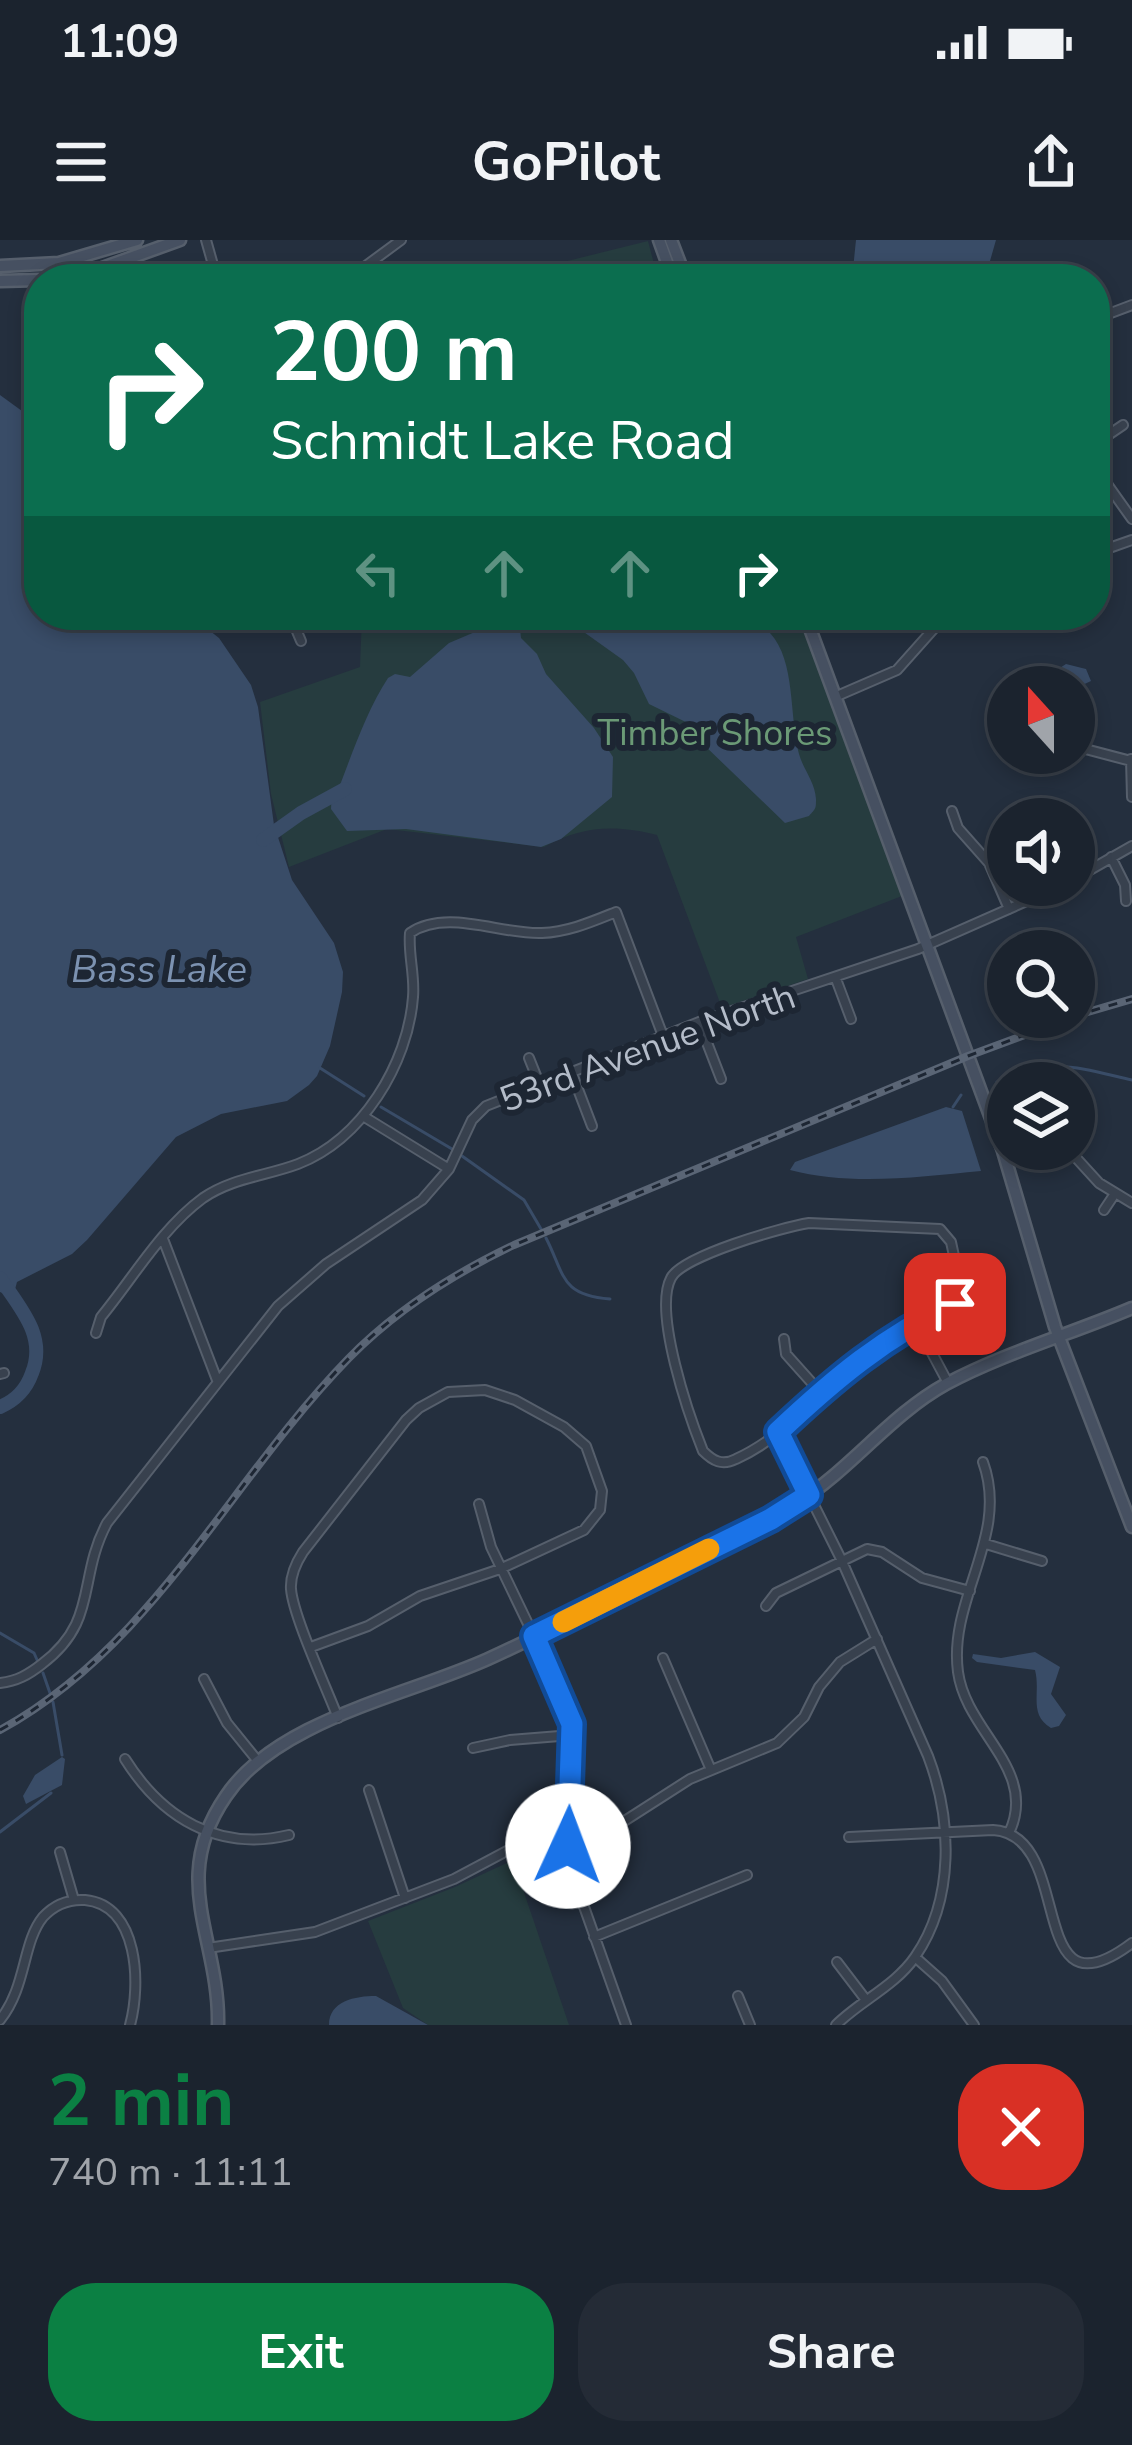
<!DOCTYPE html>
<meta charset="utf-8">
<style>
:root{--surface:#1b232e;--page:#242b36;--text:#f1f3f6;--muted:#a0a4aa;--line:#39404a;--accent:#0b8043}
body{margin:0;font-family:"Nunito Sans",sans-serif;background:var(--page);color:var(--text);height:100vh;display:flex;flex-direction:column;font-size:45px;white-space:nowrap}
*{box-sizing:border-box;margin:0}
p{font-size:39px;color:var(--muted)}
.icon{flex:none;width:66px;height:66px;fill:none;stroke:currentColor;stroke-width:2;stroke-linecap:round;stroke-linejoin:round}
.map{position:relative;height:1785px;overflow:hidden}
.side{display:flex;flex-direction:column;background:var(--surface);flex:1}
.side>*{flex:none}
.hud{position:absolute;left:24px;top:24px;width:1086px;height:366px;border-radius:48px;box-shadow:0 6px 18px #0003,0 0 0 3px var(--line);background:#0b6e4f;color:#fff;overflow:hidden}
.needle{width:78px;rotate:339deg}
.controls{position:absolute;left:987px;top:426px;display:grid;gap:24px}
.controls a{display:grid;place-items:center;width:108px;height:108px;border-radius:50%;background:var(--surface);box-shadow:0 6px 18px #0003,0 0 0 3px var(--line);font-size:60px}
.pin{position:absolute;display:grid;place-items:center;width:102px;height:102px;color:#fff;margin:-51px;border-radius:24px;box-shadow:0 6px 18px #0006}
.me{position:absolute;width:132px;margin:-66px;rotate:2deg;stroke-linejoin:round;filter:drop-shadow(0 0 9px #0008)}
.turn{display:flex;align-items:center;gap:42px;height:252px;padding:0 48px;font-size:54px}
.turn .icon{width:156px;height:156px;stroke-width:2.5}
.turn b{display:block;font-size:84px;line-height:102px}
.lanes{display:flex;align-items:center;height:114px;padding:0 48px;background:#0003;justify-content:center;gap:60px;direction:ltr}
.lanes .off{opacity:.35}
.round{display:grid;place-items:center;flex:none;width:126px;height:126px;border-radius:48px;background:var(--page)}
.head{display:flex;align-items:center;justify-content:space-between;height:204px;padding:0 48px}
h1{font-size:72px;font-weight:700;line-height:90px;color:var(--accent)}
.action{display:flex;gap:24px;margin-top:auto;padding:24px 48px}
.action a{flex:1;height:138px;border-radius:48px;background:var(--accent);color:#fff;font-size:48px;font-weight:700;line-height:138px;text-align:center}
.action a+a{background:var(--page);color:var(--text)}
.status{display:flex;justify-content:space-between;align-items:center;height:84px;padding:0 60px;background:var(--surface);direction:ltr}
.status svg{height:33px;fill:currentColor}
header{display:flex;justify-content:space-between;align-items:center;height:156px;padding:0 48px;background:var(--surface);font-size:54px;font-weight:700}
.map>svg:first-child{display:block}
.green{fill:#263c3f}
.water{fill:#394c67}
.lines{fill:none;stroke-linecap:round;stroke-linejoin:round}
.stream{stroke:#394c67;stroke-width:3}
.river{stroke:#394c67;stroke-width:14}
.street-casing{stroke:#565f6c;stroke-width:12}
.secondary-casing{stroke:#565f6c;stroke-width:15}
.street{stroke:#38414e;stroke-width:8}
.secondary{stroke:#465061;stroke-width:10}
.rail-casing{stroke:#5a6575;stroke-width:8}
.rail{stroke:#1d2633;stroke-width:3;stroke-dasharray:9;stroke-linecap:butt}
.route-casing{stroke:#114b97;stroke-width:30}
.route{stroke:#1a73e8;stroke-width:21}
.slow{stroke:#f59e0b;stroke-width:21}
.labels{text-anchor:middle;stroke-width:12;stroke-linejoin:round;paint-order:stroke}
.park-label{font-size:36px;fill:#6b9a76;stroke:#1d2633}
.street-label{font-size:36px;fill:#b4bcc9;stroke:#1d2633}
.water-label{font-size:39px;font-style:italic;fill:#7c92b1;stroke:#1d2633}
</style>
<div class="status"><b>11:09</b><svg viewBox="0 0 49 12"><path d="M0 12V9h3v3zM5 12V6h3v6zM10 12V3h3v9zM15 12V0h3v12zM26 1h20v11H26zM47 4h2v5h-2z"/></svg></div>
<header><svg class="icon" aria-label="menu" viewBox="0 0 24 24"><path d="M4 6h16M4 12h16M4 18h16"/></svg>GoPilot<svg class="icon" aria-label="share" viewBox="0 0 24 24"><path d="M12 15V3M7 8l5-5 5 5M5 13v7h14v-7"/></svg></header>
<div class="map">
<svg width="1132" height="1785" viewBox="0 0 1132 1785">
<rect width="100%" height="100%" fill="#242f3e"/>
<path class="green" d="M648,1L658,39H504L515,34Z
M362,375H798L902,656L796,697L808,739L722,768L657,595C615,584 581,586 544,607L387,589L289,627L271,554L260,462L360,427Z
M513,1620L569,1785H428L403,1768L368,1681L455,1647Z"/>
<path class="water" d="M856,0H996L988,28L975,39H852Z
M0,155L22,171L39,193V375H190L219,398L251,445L258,467L274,585L292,640L334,703L343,732L342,752L330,806L317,836L309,845L287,861L221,874L176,897L87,1000L72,1014L17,1042L13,1057L0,1052Z
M655,375H772L778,386L770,393C796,421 789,476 799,514C803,529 815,542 816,559C816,569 816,568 809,576L785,583L703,504L700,489L649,464L634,433L623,420L581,390L583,386L624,385Z
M508,378L519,379L521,398L537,414L546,434L594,488L613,517L612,557L561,599L541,607L406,589L347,591L331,569L332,551L340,545C353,511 368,468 388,438L395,434L410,437L449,403Z
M1066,424L1086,429L1091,441L1074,449L1053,447L1049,435Z
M946,867L962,871L981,931C919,937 850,946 790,930L795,922Z
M1035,1412L1060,1427L1051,1454L1066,1475L1059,1486L1051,1488C1028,1474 1041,1453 1035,1430L977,1422L972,1418L973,1414L1001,1418Z
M62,1517L65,1519L62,1545L26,1564L23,1556L35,1535Z
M376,1756L428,1785H329C329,1761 355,1756 376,1756Z"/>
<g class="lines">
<path class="stream" d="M520,384L526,375
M320,828L364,856
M997,842C1052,817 1075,827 1132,840
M381,867L452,909
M953,867L961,855
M462,916L524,960L541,989
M546,998C565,1035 560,1055 610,1059
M0,1393L34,1413L38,1422
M43,1433L51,1456
M53,1462L62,1515
M0,1592L51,1553"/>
<path class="river" d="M263,600L301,573L345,549
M0,1038C20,1068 47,1096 32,1133C26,1150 16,1160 0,1167"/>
<defs>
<path id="street" d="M206,0L217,39
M348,39L401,0
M1095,79L1132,65
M1095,204L1123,185
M1095,227L1132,279
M1095,306L1112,307L1132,300
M290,375L301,401
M837,456L897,430L946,375
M1074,506L1131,521
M1131,519L1132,557
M952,571L958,588L989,623L1009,669
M1111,617L1125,645L1126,661
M1074,639L1132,606
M836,739L851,779
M699,782L721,839
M529,818L539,843
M571,831L592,886
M363,876L449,929
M1068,909L1099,943L1132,963
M1104,970L1114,955
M809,983L940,989L951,1002L962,1053C950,1074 913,1084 891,1097C835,1131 796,1192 736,1219C722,1226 713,1221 703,1211C689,1176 653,1072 671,1038C682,1016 783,987 809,983Z
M163,999L217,1140
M916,1083L948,1143
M96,1093L101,1077C133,1038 162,988 203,958C232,938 266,936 298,924C362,899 408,824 413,757C415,735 408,714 410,693C447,668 501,695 542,693C568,692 591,682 616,672L663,796
M784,1099L786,1114L820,1152
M0,1134L4,1133
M778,1193L841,1319L928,1516C952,1579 955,1659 915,1717C895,1746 860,1761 836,1785
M983,1222C1010,1296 948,1358 958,1432C966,1492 1039,1530 1009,1593
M479,1264L491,1307L569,1469L573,1506L566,1591L571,1630L626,1785
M986,1304L1042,1321
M766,1366L776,1353L867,1309L882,1312L922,1338L970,1351
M311,1407L368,1386L420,1356L500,1329L584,1290L600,1270L602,1251L586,1206L564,1187L515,1160L485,1150L448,1152L419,1168L406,1180L303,1312C296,1323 290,1335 291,1349C293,1376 327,1449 338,1478
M663,1418L711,1530
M204,1439L227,1483L257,1520
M0,1443C17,1441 28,1435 42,1424C99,1381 77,1339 107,1283L278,1066L326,1024L422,960L449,929L472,880L486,866L699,782L918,709L1063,645
M473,1508L510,1500L572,1495
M125,1519C162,1578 218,1612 289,1595
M369,1550L405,1658
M849,1597L993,1590C1077,1595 1023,1785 1132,1703
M60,1612L74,1660
M594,1697L747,1635
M208,1708L315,1692L454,1639L533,1597L594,1591L626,1580L690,1539L777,1503L804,1477L819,1447L840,1422L877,1399
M915,1717L942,1741L974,1785
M837,1722L866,1760
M738,1756L750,1785
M0,1780C27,1746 22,1703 43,1677C54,1665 69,1659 85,1660C139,1665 141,1745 130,1785"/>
<path id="secondary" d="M659,0L673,39
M671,0L686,39
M0,26L59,23L137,0
M52,39L91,32L180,0
M0,41L39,40
M805,375L1003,911L1055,1087L1132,1287
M218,1785C220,1699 168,1640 226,1556C277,1480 406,1456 488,1419C546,1393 603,1362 660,1334C705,1311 754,1291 797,1263C851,1229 890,1175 946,1144C1004,1113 1071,1094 1132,1068"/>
</defs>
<use href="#street" class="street-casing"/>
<use href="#secondary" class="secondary-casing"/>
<use href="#street" class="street"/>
<use href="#secondary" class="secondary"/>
<defs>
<path id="rail" d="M1074,776L1132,759
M0,1490C155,1405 229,1241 349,1118C396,1070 453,1034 514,1005L968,816L1073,777"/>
</defs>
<use href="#rail" class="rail-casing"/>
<use href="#rail" class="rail"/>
</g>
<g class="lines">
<defs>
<path id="route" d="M568,1606L572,1484L534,1396L771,1279L809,1255L778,1192C832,1141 886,1095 955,1064"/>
</defs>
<use href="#route" class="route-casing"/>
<use href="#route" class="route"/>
<path class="slow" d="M563,1382L709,1309"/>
</g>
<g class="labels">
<g class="park-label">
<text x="715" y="505">Timber Shores</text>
</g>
<g class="street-label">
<text transform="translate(647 807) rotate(-20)" y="13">53rd Avenue North</text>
</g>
<g class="water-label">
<text x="159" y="742">Bass Lake</text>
</g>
</g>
</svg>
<div class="controls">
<a><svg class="needle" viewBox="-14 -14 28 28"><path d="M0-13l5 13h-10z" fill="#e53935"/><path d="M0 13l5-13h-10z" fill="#a0a4aa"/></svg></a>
<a><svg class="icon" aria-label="sound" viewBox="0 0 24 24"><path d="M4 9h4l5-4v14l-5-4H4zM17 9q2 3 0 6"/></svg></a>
<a><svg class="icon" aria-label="search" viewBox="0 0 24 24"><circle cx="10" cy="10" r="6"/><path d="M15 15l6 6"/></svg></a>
<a><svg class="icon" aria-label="layers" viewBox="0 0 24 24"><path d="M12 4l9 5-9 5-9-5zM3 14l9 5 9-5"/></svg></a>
</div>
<div class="pin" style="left:955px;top:1064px;background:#d93025"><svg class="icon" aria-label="arrive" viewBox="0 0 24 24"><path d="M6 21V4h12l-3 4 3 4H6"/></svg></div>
<svg class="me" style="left:568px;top:1606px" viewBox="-20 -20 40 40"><circle r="19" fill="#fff"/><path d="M0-13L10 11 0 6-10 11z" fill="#1a73e8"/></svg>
<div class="hud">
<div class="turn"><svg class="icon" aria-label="right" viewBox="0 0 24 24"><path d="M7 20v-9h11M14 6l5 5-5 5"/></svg><div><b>200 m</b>Schmidt Lake Road</div></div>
<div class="lanes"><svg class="icon off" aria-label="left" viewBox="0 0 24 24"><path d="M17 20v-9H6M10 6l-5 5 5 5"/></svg><svg class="icon off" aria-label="ahead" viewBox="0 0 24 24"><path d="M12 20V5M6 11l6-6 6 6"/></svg><svg class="icon off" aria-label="ahead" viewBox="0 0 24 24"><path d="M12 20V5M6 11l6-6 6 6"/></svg><svg class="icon" aria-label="right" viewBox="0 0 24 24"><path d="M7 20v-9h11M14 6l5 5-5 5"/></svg></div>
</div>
</div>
<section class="side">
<div class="head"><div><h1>2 min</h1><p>740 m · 11:11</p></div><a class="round" style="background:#d93025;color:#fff"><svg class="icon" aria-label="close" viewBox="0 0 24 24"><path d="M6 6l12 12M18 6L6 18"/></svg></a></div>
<div class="action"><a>Exit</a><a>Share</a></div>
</section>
